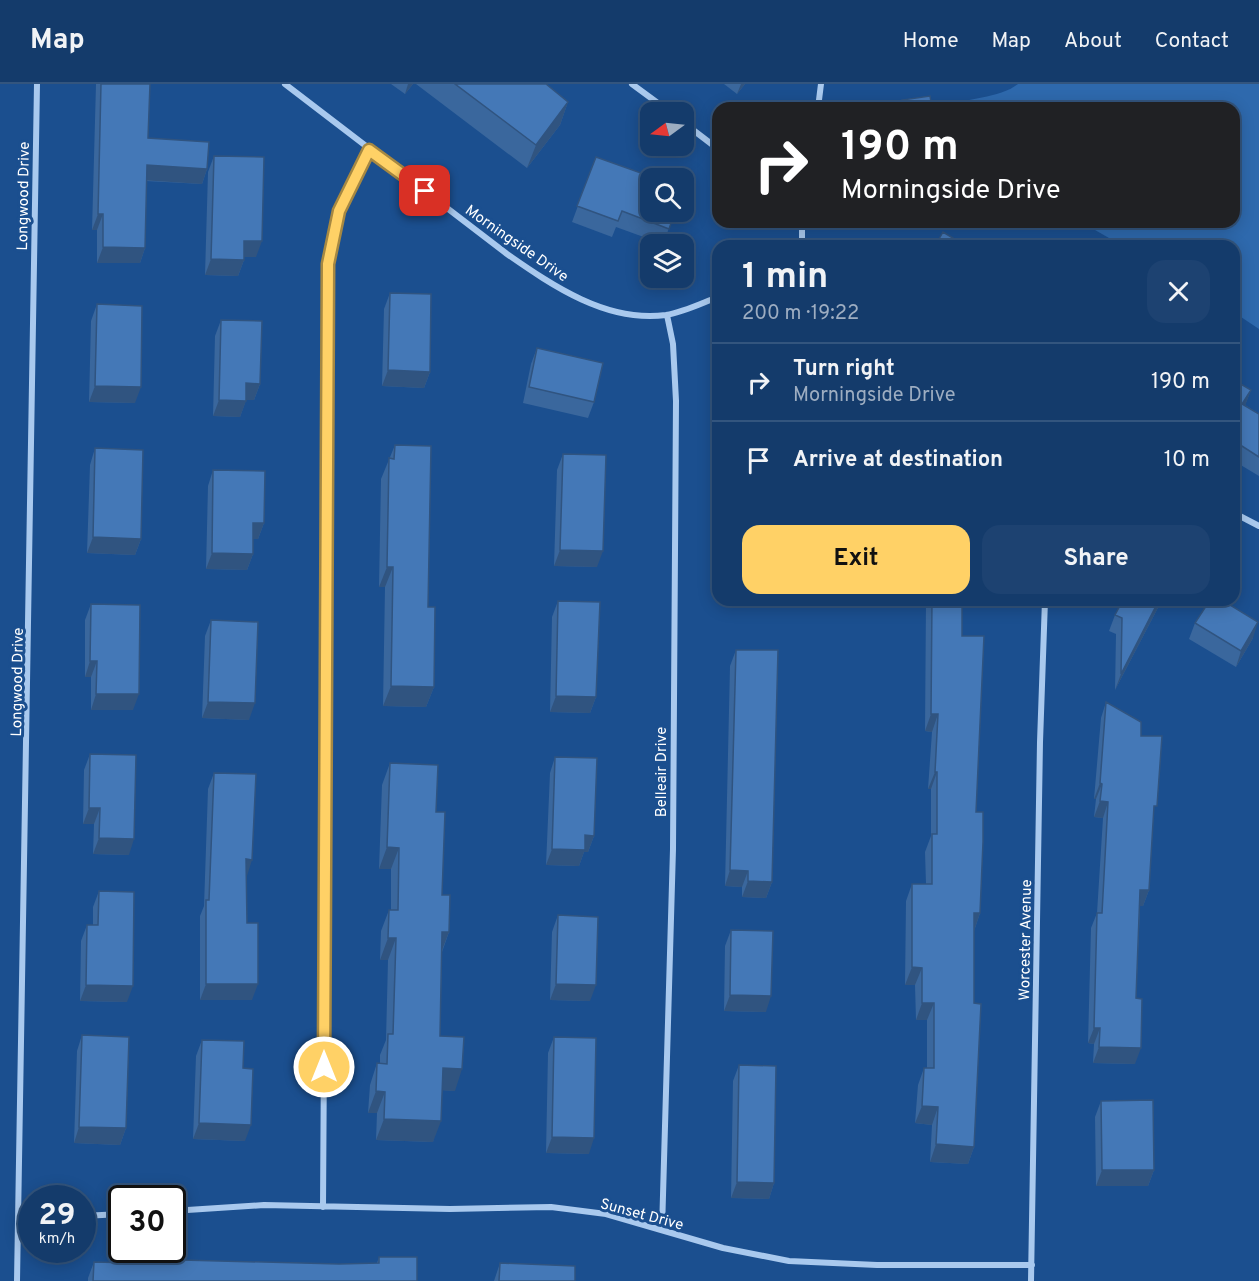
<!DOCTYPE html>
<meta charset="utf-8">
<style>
:root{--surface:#143b6b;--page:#1d4271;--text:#f1f3f6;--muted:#9dadc1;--line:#33557e;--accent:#ffd166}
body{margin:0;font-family:Overpass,sans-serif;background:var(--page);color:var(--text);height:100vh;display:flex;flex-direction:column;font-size:22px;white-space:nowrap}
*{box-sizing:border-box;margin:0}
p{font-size:20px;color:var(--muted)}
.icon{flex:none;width:33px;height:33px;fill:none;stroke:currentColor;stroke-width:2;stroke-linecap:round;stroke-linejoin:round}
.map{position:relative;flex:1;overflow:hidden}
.side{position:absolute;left:712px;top:156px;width:528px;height:366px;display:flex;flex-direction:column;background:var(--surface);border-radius:18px;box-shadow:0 3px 15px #0003,0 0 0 2px var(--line)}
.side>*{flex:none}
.guide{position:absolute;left:712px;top:18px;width:528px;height:126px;border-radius:18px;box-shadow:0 3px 15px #0003,0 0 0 2px var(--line);background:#202124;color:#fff;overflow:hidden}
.needle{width:39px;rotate:255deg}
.fabs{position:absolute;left:640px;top:18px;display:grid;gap:12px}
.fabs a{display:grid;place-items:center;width:54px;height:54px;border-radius:12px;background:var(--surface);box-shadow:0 3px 15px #0003,0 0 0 2px var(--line);font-size:30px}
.speed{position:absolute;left:18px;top:1101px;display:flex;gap:12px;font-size:30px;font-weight:700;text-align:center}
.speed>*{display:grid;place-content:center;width:78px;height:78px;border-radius:50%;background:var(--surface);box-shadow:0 3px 15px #0003,0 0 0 2px var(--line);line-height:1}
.speed small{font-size:15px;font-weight:400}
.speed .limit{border:3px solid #111;border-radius:9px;background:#fff;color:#111}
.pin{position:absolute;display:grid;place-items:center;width:51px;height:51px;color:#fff;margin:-26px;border-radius:12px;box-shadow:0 3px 9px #0006}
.me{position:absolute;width:66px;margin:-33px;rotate:0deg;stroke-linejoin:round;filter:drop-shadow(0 0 4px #0008)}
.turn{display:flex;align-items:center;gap:21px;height:126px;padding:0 30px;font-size:27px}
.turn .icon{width:78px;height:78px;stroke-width:2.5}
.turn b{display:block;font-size:42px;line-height:51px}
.round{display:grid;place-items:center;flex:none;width:63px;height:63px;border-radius:18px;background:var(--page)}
.headline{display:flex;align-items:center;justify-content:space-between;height:102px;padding:0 30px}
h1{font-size:36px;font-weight:700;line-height:45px}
.button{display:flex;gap:12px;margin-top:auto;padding:12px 30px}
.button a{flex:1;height:69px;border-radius:18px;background:var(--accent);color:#111;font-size:24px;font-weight:700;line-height:69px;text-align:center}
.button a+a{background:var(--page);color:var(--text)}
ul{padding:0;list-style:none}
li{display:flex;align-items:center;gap:18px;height:78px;padding:0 30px;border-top:2px solid var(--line)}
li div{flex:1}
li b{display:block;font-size:22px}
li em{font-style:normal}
header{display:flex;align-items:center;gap:36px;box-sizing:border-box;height:84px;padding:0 30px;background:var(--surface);border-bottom:2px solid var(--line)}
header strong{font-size:28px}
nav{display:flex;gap:33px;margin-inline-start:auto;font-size:21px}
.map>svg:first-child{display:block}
.green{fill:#2e69ad}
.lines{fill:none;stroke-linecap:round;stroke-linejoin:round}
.street{stroke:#a9c9ee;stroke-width:6}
.wall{fill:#3a679d}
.shaded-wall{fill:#305480}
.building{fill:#4478b7;stroke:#305480;stroke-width:1.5}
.route-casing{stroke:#a68842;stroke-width:15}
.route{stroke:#ffd166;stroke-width:10}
.labels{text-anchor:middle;stroke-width:6;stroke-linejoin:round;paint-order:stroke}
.street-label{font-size:15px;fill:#fff;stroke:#1b4f8f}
</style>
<header>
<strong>Map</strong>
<nav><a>Home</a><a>Map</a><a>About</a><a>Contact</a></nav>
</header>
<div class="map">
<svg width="1259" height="1197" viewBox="0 0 1259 1197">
<rect width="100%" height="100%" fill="#1b4f8f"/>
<path class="green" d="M1018,0H1259V245L1235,229L1234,162H1123L1081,138H1234V24H943C966,13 999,15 1018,0Z"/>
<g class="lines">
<path class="street" d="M285,0L507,170C553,202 607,239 666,231C684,228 702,219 718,213
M632,0L670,28
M818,24L821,0
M684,39L718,65
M802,162V138
M1234,429L1259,442
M323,1123L329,180L339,127L369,66
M172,1127L264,1121L450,1125L551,1123L606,1130L723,1164L789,1177L877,1181H1032
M82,1132L122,1130
M18,1135H32
M662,1146L673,765L676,317L673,260L667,231
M17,1197L37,0
M1031,1197L1040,658L1045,516"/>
</g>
<path class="wall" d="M96,0H150L148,54L207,85L202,100L146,97L145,164L140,179H97V146H92Z
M391,0H413L405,10Z
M416,0H546L568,18L560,41L527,84Z
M724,0H745L737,10Z
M902,16L932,24H899Z
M214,72L256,173H244V176L238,192L205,191L208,88Z
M596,73L675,128L663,160L616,143L612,153L572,138Z
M390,209L430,288L424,304L382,302L384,225Z
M97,220L135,319L89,318L91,237Z
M221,236L260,300L254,316H246L240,333L213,332L215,252Z
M537,264L594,318L588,334L523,319L531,280Z
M1234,284L1235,296L1251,306L1245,321L1259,330V392L1234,377Z
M395,361L428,523L434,603L426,623L383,622L385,503H379L381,395Z
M95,364L141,455L135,471L87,469L90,381Z
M563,370L597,483L554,482L557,386Z
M213,386L264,439L258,455H253V470L247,486L206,485L208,402Z
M926,516H962V552L976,728L980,829L974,847V1063L968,1080L930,1078L932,1041L915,1039L918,1001L924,984H927V936H916L915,901H905L906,817L912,800H926L925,768L931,752V705H928L932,648L925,647Z
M1120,516H1162L1115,606L1116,550L1109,547L1115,531L1122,517Z
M558,517L596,613L590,629L550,628L552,533Z
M91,520L133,626H91V593H85V536Z
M211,536L249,636L202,634L205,552Z
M1195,539L1253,554L1236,583L1189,555Z
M736,566L772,798L766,814L742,813V803L725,802L730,582Z
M1106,618L1141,652L1153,731L1149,806L1143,822H1140L1136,914L1135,980L1093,979L1094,960L1088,959L1091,844L1097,829L1103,734L1094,733L1096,715H1094L1101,634Z
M90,670L129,771L93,770L94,740H83L84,686Z
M555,673L594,752L588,768H584L579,782L546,781L550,689Z
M390,679L436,728L442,811L449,848L442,868L440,952L455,1007L442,1006L433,1058L376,1056L377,1029H368L370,1001L377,979L380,980V971L386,956L388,876H380L381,847L389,826H391V785H379L382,701Z
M214,689L247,792V839L252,916H200V832L204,822L208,705Z
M99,807L127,918L80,917L81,857L87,841H93V823Z
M558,831L590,917L550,916L552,848Z
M731,846L766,928L724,927L725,862Z
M82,951L126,1044L120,1061L74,1059L77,967Z
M554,953L589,1070L546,1069L548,969Z
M202,956L243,984L245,1057L193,1055L196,972Z
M739,981L774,1099L769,1115L731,1114L733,997Z
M1101,1017L1154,1086L1148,1102H1096L1095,1033Z
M135,1170L182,1176L339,1180L377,1179L379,1173L417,1197H88V1194L94,1178L132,1179Z
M500,1179L575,1197H494Z"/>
<path class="shaded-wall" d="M408,0H413L405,10Z
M741,0H745L737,10Z
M568,18L560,41L527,84L536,61Z
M147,81L207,85L202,100L141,96Z
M98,130H103L97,146H92Z
M244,157H262L256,173H238Z
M103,163L145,164L140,179H97Z
M211,175L244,176L238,192L205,191Z
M388,286L430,288L424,304L382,302Z
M246,299L260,300L254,316H241Z
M95,302L141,303L135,319L89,318Z
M1251,306L1245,322L1242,320Z
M219,316L246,317L240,333L213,332Z
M253,439H264L258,455H248Z
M93,453L141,455L135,471L87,469Z
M560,466L603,467L597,483L554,482Z
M212,469L253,470L247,486L206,485Z
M387,483H393L385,503H379Z
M1159,516H1162L1115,606L1121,590Z
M1258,538L1253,554L1236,583L1241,567Z
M90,577H97L91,593H85Z
M391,602L434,603L426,623L383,622Z
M96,610H139L133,626H91Z
M556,612L596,613L590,629L550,628Z
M208,618L255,619L249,636L202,634Z
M931,630H938L932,648L925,647Z
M935,688H937L931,705H928Z
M1100,699L1102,700L1096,715H1094Z
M1100,717L1108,718L1103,734L1094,733Z
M89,724H100L94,740H83Z
M585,751L594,752L588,768H584L579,782L546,781L552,765Z
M99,754L134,755L129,771L93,770Z
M387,763L399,764L391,785H379Z
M246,775L252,776L247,792Z
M730,786L748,787L742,803L725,802Z
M748,797L772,798L766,814L742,813Z
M1140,806H1149L1143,822H1135Z
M974,829H980L974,847Z
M442,848H449L441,869Z
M388,854H396L388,876H380Z
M912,883L922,884L915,901H905Z
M206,900H258L252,916H200Z
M556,900L596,901L590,917L550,916Z
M86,901L133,902L127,918L80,917Z
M730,911L771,912L766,928L724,927Z
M922,919H934L927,936H916Z
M1094,944H1100L1094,960L1088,959Z
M1099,963L1141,964L1135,980L1093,979Z
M443,984L462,985L455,1007L435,1006Z
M376,1007L385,1008L377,1029H368Z
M922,1022L938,1023L932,1041L915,1039Z
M384,1035L441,1037L433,1058L376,1056Z
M199,1039L251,1041L245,1057L193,1055Z
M79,1043L126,1044L120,1061L74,1059Z
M552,1053L594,1054L589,1070L546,1069Z
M936,1060L974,1063L968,1080L930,1078Z
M1102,1086H1154L1148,1102H1096Z
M737,1098L774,1099L769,1115L731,1114Z"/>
<path class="building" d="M101,0H150L148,54L209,58L207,85L147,81L145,164L103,163V130H98Z
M455,0H546L568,18L536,61Z
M930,12L932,24H904L902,16Z
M214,72L264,73L262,157H244V176L211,175Z
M596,73L655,94H651V128H675L669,145L622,127L618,137L577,122Z
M943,148L966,162H935Z
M390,209L431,210L430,288L388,286Z
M97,220L142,222L141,303L95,302Z
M221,236L262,237L260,300L246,299V317L219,316Z
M537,264L603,279L594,318L529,303Z
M1234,284L1239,286L1234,293Z
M1234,296L1251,306L1242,320L1259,330V373L1234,357Z
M395,361L431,362L428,523H435L434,603L391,602L393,483H387L389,374L394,375Z
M95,364L143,366L141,455L93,453Z
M563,370L606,371L603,467L560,466Z
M213,386L265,387L264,439H253V470L212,469Z
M932,516H962V552H984L976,728H983V758L980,829H974V919L981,920L974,1063L936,1060L938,1023L922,1022L924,984H934V919H922V884L912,883V800H932V750H937V688H935L938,630H931Z
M1123,516H1159L1121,590L1122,534L1115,531Z
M1210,516H1222L1258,538L1241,567L1195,539Z
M558,517L600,518L596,613L556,612Z
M91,520L140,521L139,610H96L97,577H90Z
M211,536L258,538L255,619L208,618Z
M736,566H778L772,798L748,797V787L730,786Z
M1106,618L1141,638V652H1162L1157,722H1154L1149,806H1140L1136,914L1142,915L1141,964L1099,963L1100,944H1094L1097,829H1102L1108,718L1100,717L1102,700L1100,699Z
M90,670L136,671L134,755L99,754L100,724H89Z
M555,673L597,674L594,752L585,751V766L552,765Z
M390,679L438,681L436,728H445L442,811H450L449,848H442L440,952L464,953L462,985L443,984L441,1037L384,1035L385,1008L376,1007L377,979L387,980L388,950H393L396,854H388L389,826H398L399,764L387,763Z
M214,689L256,690L252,776L246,775L247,839H258V900H206V816H209Z
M99,807L134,808L133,902L86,901L87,841H98Z
M558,831L598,833L596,901L556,900Z
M731,846L773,847L771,912L730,911Z
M82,951L129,953L126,1044L79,1043Z
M554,953L596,954L594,1054L552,1053Z
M202,956L244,957L243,984L253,985L251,1041L199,1039Z
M739,981L776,982L774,1099L737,1098Z
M1153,1016L1154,1086H1102L1101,1017Z
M135,1170L182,1171V1176L339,1180L379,1179V1173H417V1197H93L94,1178L135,1179Z
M500,1179L575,1182V1197H499Z"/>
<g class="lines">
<defs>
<path id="route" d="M324,983L328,180L339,127L369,66L425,107"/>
</defs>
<use href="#route" class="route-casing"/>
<use href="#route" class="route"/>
</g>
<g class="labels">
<g class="street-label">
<text transform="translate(23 112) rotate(-89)" y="5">Longwood Drive</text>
<text transform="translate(517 159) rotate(35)" y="5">Morningside Drive</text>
<text transform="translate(17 598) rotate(-89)" y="5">Longwood Drive</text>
<text transform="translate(661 688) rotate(-90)" y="5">Belleair Drive</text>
<text transform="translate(1025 856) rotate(-89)" y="5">Worcester Avenue</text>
<text transform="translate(642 1130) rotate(15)" y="5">Sunset Drive</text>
</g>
</g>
</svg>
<div class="fabs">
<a><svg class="needle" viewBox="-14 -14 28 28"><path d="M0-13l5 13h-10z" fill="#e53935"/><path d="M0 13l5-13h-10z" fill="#9dadc1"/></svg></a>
<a><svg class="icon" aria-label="search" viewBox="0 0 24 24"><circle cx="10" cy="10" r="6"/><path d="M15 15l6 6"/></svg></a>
<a><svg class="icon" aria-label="layers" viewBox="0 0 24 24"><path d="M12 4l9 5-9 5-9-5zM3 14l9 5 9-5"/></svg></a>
</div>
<div class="speed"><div>29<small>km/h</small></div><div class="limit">30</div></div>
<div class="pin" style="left:425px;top:107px;background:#d93025"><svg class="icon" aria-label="arrive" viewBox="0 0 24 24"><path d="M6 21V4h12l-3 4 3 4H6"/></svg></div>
<svg class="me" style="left:324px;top:983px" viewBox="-20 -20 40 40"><circle r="17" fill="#ffd166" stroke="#fff" stroke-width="3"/><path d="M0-11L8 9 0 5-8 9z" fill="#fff"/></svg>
<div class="guide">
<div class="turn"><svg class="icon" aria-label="right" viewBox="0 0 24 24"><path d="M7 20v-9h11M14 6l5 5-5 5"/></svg><div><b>190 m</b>Morningside Drive</div></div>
</div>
<section class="side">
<div class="headline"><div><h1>1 min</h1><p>200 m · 19:22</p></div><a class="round"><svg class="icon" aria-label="close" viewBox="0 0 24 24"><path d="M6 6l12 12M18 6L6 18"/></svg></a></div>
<ul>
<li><svg class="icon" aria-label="right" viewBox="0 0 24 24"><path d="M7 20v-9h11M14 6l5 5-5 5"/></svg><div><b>Turn right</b><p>Morningside Drive</p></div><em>190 m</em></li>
<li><svg class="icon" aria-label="arrive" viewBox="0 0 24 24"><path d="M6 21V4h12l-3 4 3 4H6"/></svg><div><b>Arrive at destination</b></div><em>10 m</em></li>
</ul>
<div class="button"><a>Exit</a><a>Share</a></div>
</section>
</div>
